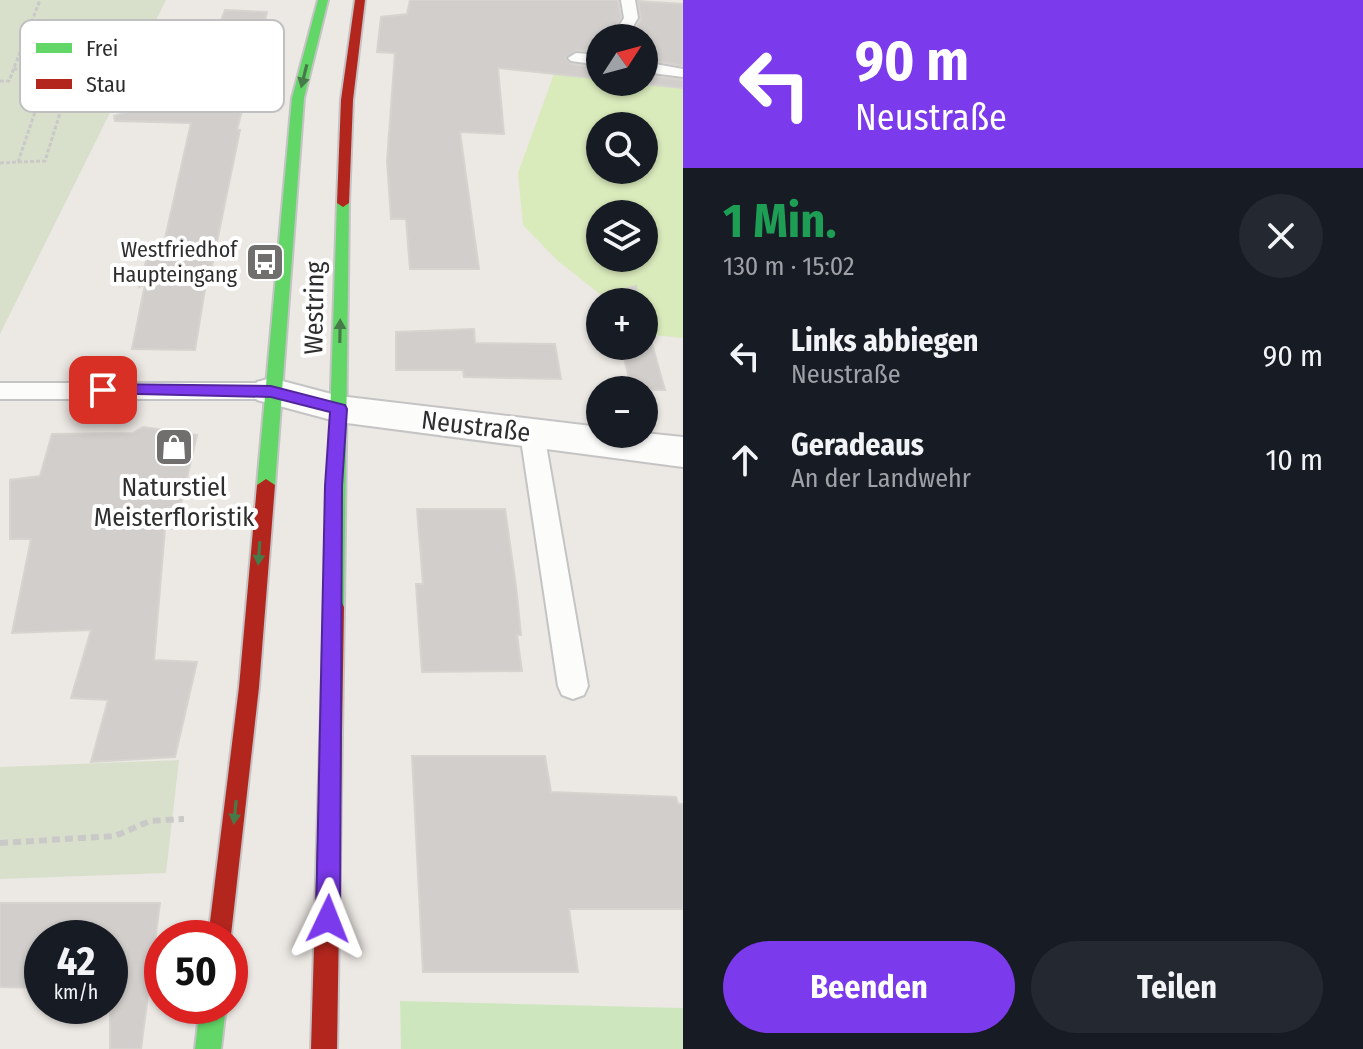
<!DOCTYPE html>
<html lang="de">
<meta charset="utf-8">
<style>
:root{--surface:#171b24;--page:#242831;--text:#f1f3f6;--muted:#9ea1a6;--accent:#7c3aed}
body{margin:0;font-family:"Fira Sans Condensed",sans-serif;background:var(--page);color:var(--text);height:100vh;display:flex;flex-direction:column;font-size:30px;white-space:nowrap}
*{box-sizing:border-box;margin:0}
p{font-size:26px;color:var(--muted)}
.icon{flex:none;width:44px;height:44px;fill:none;stroke:currentColor;stroke-width:2;stroke-linecap:round;stroke-linejoin:round}
.map{position:relative;flex:1;overflow:hidden}
.drawer{display:flex;flex-direction:column;background:var(--surface);width:680px}
.drawer>*{flex:none}
.guide{background:#7c3aed;color:#fff;overflow:hidden}
.needle{width:52px;rotate:54deg}
.controls{position:absolute;left:586px;top:24px;display:grid;gap:16px}
.controls a{display:grid;place-items:center;width:72px;height:72px;border-radius:50%;background:var(--surface);box-shadow:0 2px 6px #0004;font-size:40px}
.speed{position:absolute;left:24px;top:920px;display:flex;gap:16px;font-size:40px;font-weight:700;text-align:center}
.speed>*{display:grid;place-content:center;width:104px;height:104px;border-radius:50%;background:var(--surface);box-shadow:0 2px 6px #0004;line-height:1}
.speed small{font-size:20px;font-weight:400}
.speed .limit{border:12px solid #d22;background:#fff;color:#111}
.pin{position:absolute;display:grid;place-items:center;width:68px;height:68px;color:#fff;margin:-34px;border-radius:16px;box-shadow:0 4px 12px #0006}
.me{position:absolute;width:88px;margin:-44px;rotate:2deg;stroke-linejoin:round;filter:drop-shadow(0 0 6px #0008)}
.turn{display:flex;align-items:center;gap:28px;height:168px;padding:0 40px;font-size:36px}
.turn .icon{width:104px;height:104px;stroke-width:2.5}
.turn b{display:block;font-size:56px;line-height:68px}
.round{display:grid;place-items:center;flex:none;width:84px;height:84px;border-radius:42px;background:var(--page)}
.headline{display:flex;align-items:center;justify-content:space-between;height:136px;padding:0 40px}
h1{font-size:48px;font-weight:700;line-height:60px;color:#1e9e55}
.action{display:flex;gap:16px;margin-top:auto;padding:16px 40px}
.action a{flex:1;height:92px;border-radius:48px;background:var(--accent);color:#fff;font-size:32px;font-weight:700;line-height:92px;text-align:center}
.action a+a{background:var(--page);color:var(--text)}
ul{padding:0;list-style:none}
li{display:flex;align-items:center;gap:24px;height:104px;padding:0 40px}
li div{flex:1}
li b{display:block;font-size:30px}
li em{font-style:normal}
main{display:flex;flex:1;min-height:0}
.map>svg:first-child{display:block}
.green{fill:#cee6be}
.cemetery{fill:#d8e0cc}
.pitch{fill:#d9eabb;fill-rule:evenodd}
.building{fill:#d1cecb;stroke:#d7d4d0;stroke-width:2}
.lines{fill:none;stroke-linecap:round;stroke-linejoin:round}
.lane-casing{stroke:#c5c4c5;stroke-width:4}
.street-casing{stroke:#c5c4c5;stroke-width:4}
.fast-casing{stroke:#c5c4c5;stroke-width:4}
.jam-casing{stroke:#c5c4c5;stroke-width:4}
.path-far1{stroke:#c9c9c8;stroke-width:3;stroke-dasharray:4 2;stroke-linecap:butt}
.path{stroke:#c9c9c8;stroke-width:6;stroke-dasharray:8 5;stroke-linecap:butt}
.lane{fill:#fcfcfb;fill-rule:evenodd}
.street{fill:#fcfcfb;fill-rule:evenodd}
.fast{fill:#63d668;fill-rule:evenodd}
.jam{fill:#b3261e;fill-rule:evenodd}
.oneway{fill:#467a48}
.route{fill:#7c3aed;stroke:#51269a;stroke-width:2}
.labels{text-anchor:middle;stroke-width:8;stroke-linejoin:round;paint-order:stroke}
.far-poi-label{font-size:22px;fill:#2e2e2e;stroke:#fff;text-anchor:end}
.street-label{font-size:26px;fill:#2e2e2e;stroke:#fff}
.poi-label{font-size:26px;fill:#2e2e2e;stroke:#fff}
.key{fill:#fff;stroke:#c0c0c0;stroke-width:2}
.key-label{font-size:22px;fill:#2e2e2e}
</style>
<main>
<div class="map">
<svg width="683" height="1049" viewBox="0 0 683 1049">
<rect width="100%" height="100%" fill="#ece8e4"/>
<path class="green" d="M400,1001L683,1008V1049H401Z"/>
<path class="cemetery" d="M0,0H166L0,334Z
M179,760L166,873L0,879V767Z"/>
<path class="pitch" d="M554,74L683,89V338L644,334V302H610L558,261L523,225L518,173ZM600,126H644V170H600ZM600,214H644V258H600Z"/>
<path class="building" d="M410,0H618L621,17L609,38H600V52L576,50L565,58L571,64L600,68V79L498,68L504,134L460,132L479,269H410L406,219H391L387,161L395,53L377,52L381,17L407,14Z
M638,1L683,4V66L644,59V38H630L641,20Z
M225,10L267,12L237,130H240L211,271H208L195,350L132,349L145,284L139,287L151,243H164L191,123L115,121L114,116L186,93L211,22L220,23Z
M644,75L683,80V88L624,82H644Z
M636,286L640,302H611L609,293Z
M644,315L665,390H632L621,346H644Z
M474,329L475,343L555,344L561,379L464,377L463,370H396V332Z
M143,427L197,435L175,529H165L154,660L197,662L175,757L91,762L108,700L71,698L91,630L12,633L31,539H10V480L40,476L52,434L133,433Z
M417,509H505L516,586L521,635H517L522,671L422,672L416,584H423Z
M412,756H545L551,792L676,797L678,804H683V909H569L578,972H423Z
M0,903H160L141,1049H110V938H42V988L0,987Z"/>
<g class="lines">
<defs>
<path id="lane" d="M621,0H635L638,18L626,38H612L624,18Z
M576,53L600,55V65L571,61L568,58Z
M644,62L683,69V77L644,72Z
M0,383H271L282,391L271,399H0Z
M532,425L540,427L544,433L588,686L584,695L573,699L562,695L558,686L520,433L524,427Z"/>
<path id="street" d="M271,378L339,396L600,427V434L644,433L683,437V467L339,422L257,400L252,391L257,382Z"/>
<path id="fast" d="M318,0H328L304,98L275,485L266,491L257,485L292,98Z
M343,199L349,203L344,607L341,613L334,615L327,613L324,607L337,203Z
M200,1006H226L221,1049H195Z"/>
<path id="jam" d="M355,0H365L353,100L349,203L343,207L337,203L341,100Z
M266,479L275,485L259,687L230,944V938H208L239,687L257,485Z
M334,599L341,601L344,607L337,1049H311L324,607L327,601Z"/>
</defs>
<use href="#lane" class="lane-casing"/>
<use href="#street" class="street-casing"/>
<use href="#fast" class="fast-casing"/>
<use href="#jam" class="jam-casing"/>
<path class="path-far1" d="M0,81H9L40,0
M18,162L45,161L74,68H50
M0,163L18,162L50,68L14,69"/>
<path class="path" d="M0,843L115,836L150,821L184,819"/>
<use href="#lane" class="lane"/>
<use href="#street" class="street"/>
<use href="#fast" class="fast"/>
<use href="#jam" class="jam"/>
</g>
<defs><path id="oneway-solid" d="M-6-.8H1V-3.2L6.5 0L1 3.2V.8H-6Z" transform="scale(2)"/></defs>
<g class="oneway">
<use href="#oneway-solid" transform="translate(304 76) rotate(104)"/>
<use href="#oneway-solid" transform="translate(340 331) rotate(-89)"/>
<use href="#oneway-solid" transform="translate(259 553) rotate(94)"/>
<use href="#oneway-solid" transform="translate(235 812) rotate(96)"/>
</g>
<path class="route" d="M103,384L271,386L345,405L347,409L342,486L340,919L337,928L328,932L319,928L316,919L325,486L330,412L271,397L97,393V386Z"/>
<defs>
<symbol id="bus-square" viewBox="-11 -11 22 22"><rect x="-9" y="-9" width="18" height="18" rx="4" fill="#706f6e" stroke="#fff"/><path d="M-5-6H5V4H4V6H2V4H-2V6H-4V4H-5ZM-3.5-4V0h7V-4ZM-3.5 1.2v1.5H-2V1.2ZM2 1.2v1.5H3.5V1.2Z" fill="#fff"/></symbol>
<symbol id="shop-square" viewBox="-11 -11 22 22"><rect x="-9" y="-9" width="18" height="18" rx="4" fill="#706f6e" stroke="#fff"/><path d="M-5-2.5h2.3a2.7 3.5 0 0 1 5.4 0H5L5.5 6h-11ZM-1.5-2.5h3a1.5 2.3 0 0 0-3 0Z" fill="#fff"/></symbol>
</defs>
<g fill-rule="evenodd">
<use href="#bus-square" x="243" y="240" width="44" height="44"/>
<use href="#shop-square" x="152" y="425" width="44" height="44"/>
</g>
<g class="labels">
<g class="far-poi-label">
<text x="237" y="257">Westfriedhof<tspan x="237" dy="25">Haupteingang</tspan></text>
</g>
<g class="street-label">
<text transform="translate(314 308) rotate(-89)" y="9">Westring</text>
<text transform="translate(476 426) rotate(7)" y="9">Neustraße</text>
</g>
<g class="poi-label">
<text x="174" y="496">Naturstiel<tspan x="174" dy="30">Meisterfloristik</tspan></text>
</g>
</g>
<rect x="20" y="20" width="264" height="92" rx="12" class="key"/>
<rect x="36" y="43" width="36" height="10" fill="#63d668"/>
<rect x="36" y="79" width="36" height="10" fill="#b3261e"/>
<g class="key-label">
<text x="86" y="56">Frei</text>
<text x="86" y="92">Stau</text>
</g>
</svg>
<div class="controls">
<a><svg class="needle" viewBox="-14 -14 28 28"><path d="M0-13l5 13h-10z" fill="#e53935"/><path d="M0 13l5-13h-10z" fill="#9ea1a6"/></svg></a>
<a><svg class="icon" aria-label="search" viewBox="0 0 24 24"><circle cx="10" cy="10" r="6"/><path d="M15 15l6 6"/></svg></a>
<a><svg class="icon" aria-label="layers" viewBox="0 0 24 24"><path d="M12 4l9 5-9 5-9-5zM3 14l9 5 9-5"/></svg></a>
<a>+</a>
<a>−</a>
</div>
<div class="speed"><div>42<small>km/h</small></div><div class="limit">50</div></div>
<div class="pin" style="left:103px;top:390px;background:#d93025"><svg class="icon" aria-label="arrive" viewBox="0 0 24 24"><path d="M6 21V4h12l-3 4 3 4H6"/></svg></div>
<svg class="me" style="left:328px;top:919px" viewBox="-20 -20 40 40"><path d="M0-17L14 15 0 8-14 15z" fill="#7c3aed" stroke="#fff" stroke-width="4"/></svg>
</div>
<section class="drawer">
<div class="guide">
<div class="turn"><svg class="icon" aria-label="left" viewBox="0 0 24 24"><path d="M17 20v-9H6M10 6l-5 5 5 5"/></svg><div><b>90 m</b>Neustraße</div></div>
</div>
<div class="headline"><div><h1>1 Min.</h1><p>130 m · 15:02</p></div><a class="round"><svg class="icon" aria-label="close" viewBox="0 0 24 24"><path d="M6 6l12 12M18 6L6 18"/></svg></a></div>
<ul>
<li><svg class="icon" aria-label="left" viewBox="0 0 24 24"><path d="M17 20v-9H6M10 6l-5 5 5 5"/></svg><div><b>Links abbiegen</b><p>Neustraße</p></div><em>90 m</em></li>
<li><svg class="icon" aria-label="ahead" viewBox="0 0 24 24"><path d="M12 20V5M6 11l6-6 6 6"/></svg><div><b>Geradeaus</b><p>An der Landwehr</p></div><em>10 m</em></li>
</ul>
<div class="action"><a>Beenden</a><a>Teilen</a></div>
</section>
</main>
